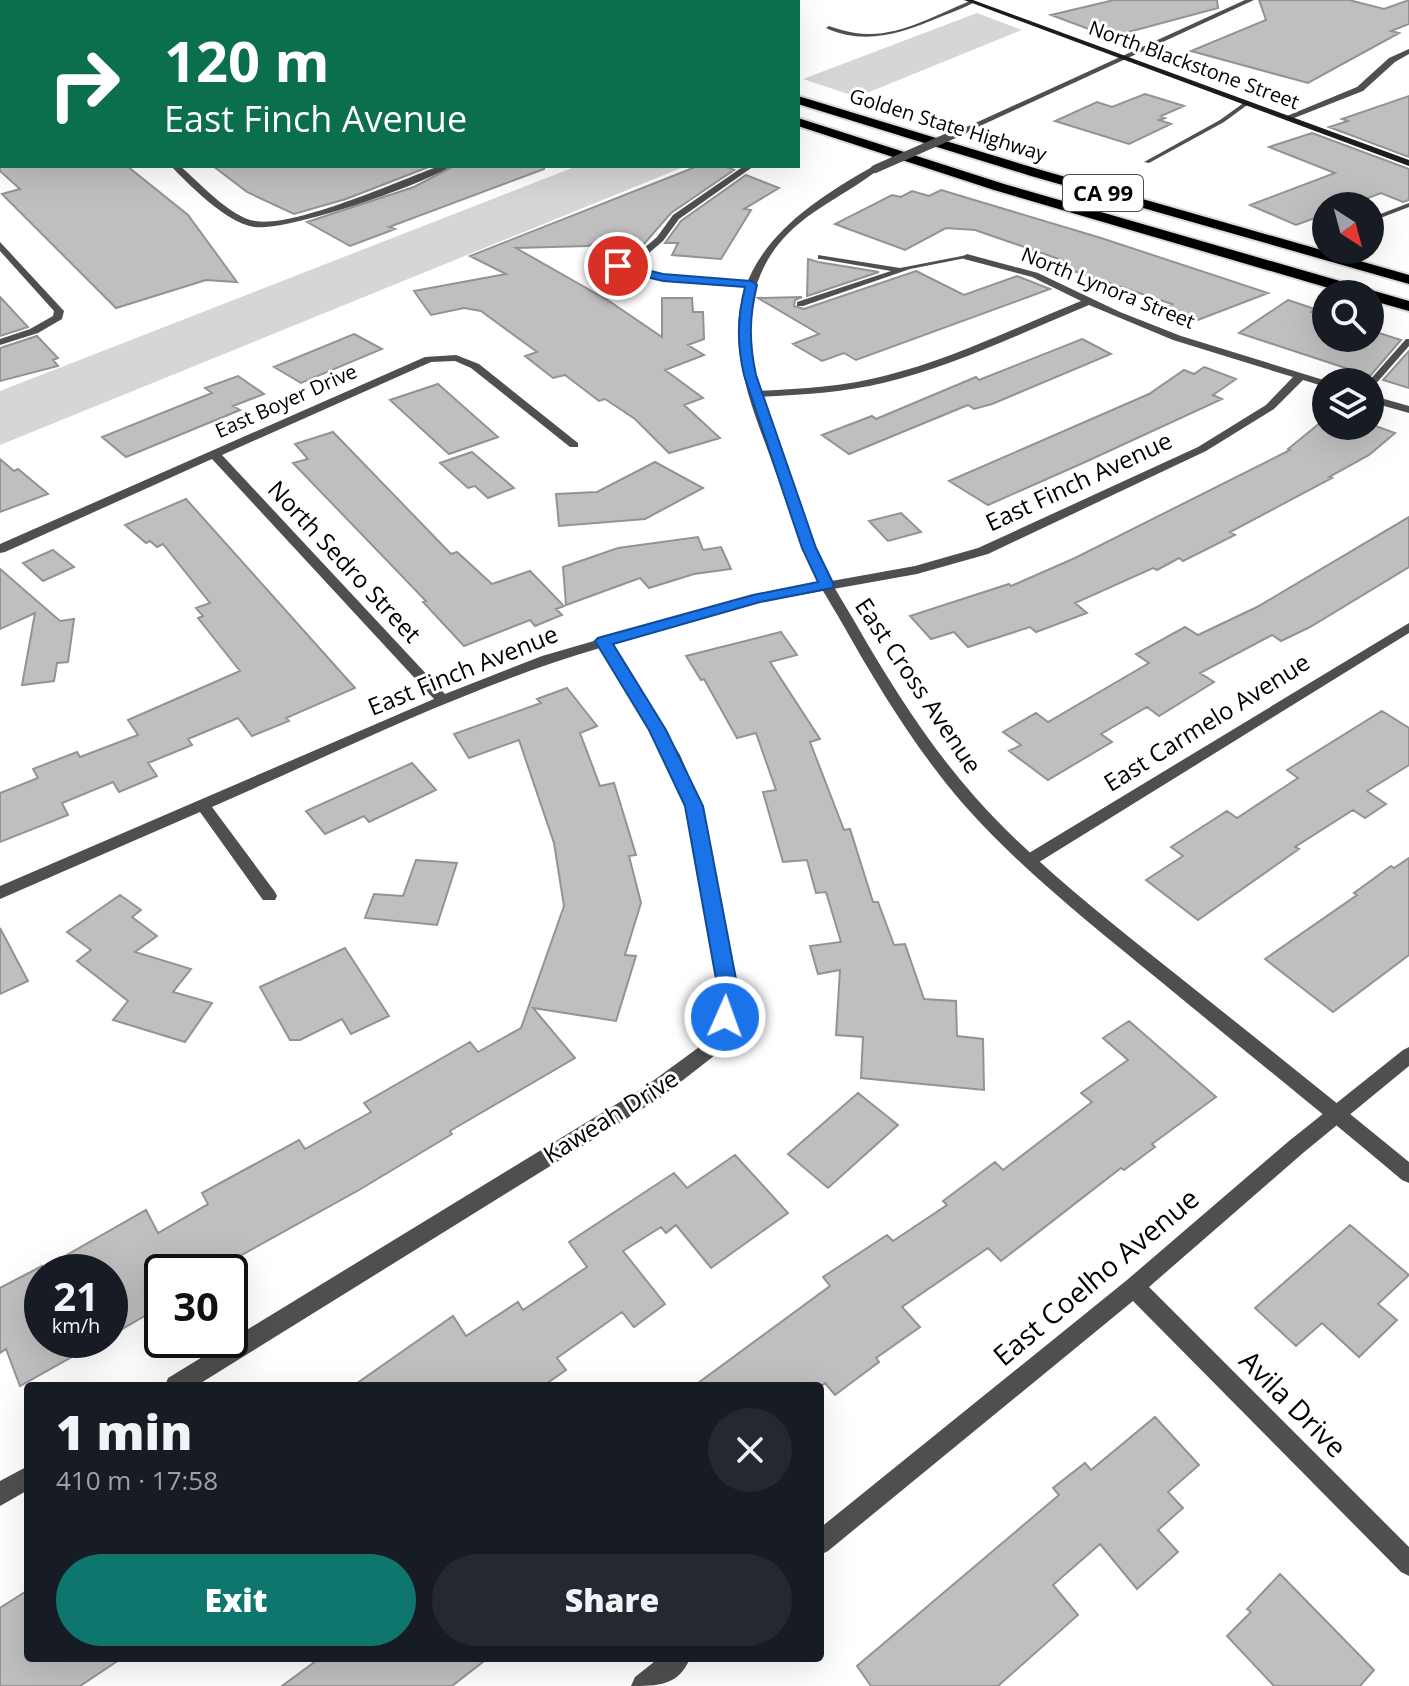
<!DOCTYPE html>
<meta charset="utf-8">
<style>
:root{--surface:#171b24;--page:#242831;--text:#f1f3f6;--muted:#9ea1a6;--accent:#0f766e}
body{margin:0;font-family:"Open Sans",sans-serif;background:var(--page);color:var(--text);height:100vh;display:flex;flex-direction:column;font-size:30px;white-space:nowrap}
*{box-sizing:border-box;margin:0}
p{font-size:26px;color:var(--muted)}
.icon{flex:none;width:44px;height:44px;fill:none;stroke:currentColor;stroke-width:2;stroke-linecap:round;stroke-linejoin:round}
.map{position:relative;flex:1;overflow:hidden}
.side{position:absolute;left:24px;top:1382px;width:800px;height:280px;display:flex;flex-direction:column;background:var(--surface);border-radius:8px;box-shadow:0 8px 32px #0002}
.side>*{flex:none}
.hud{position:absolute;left:0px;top:0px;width:800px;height:168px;box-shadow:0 8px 32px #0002;background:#0b6e4f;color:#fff;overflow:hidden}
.needle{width:52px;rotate:144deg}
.controls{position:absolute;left:1312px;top:192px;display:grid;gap:16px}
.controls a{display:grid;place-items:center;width:72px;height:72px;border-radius:50%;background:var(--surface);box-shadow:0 8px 32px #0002;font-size:40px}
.speed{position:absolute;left:24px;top:1254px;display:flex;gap:16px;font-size:40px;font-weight:700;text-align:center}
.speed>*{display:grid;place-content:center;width:104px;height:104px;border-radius:50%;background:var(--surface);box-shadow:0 8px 32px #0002;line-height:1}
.speed small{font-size:20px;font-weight:400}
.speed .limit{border:4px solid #111;border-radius:12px;background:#fff;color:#111}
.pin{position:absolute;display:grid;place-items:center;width:68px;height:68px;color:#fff;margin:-34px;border:4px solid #fff;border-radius:50%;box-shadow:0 2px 8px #0007}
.me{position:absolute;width:88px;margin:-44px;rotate:2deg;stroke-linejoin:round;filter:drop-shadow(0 0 6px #0008)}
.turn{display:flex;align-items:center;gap:28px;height:168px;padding:0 32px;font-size:36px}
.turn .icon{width:104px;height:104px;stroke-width:2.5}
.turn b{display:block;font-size:56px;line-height:68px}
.round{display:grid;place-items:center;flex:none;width:84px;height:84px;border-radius:42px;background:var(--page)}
.overview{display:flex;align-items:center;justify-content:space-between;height:136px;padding:0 32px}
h1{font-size:48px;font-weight:800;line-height:60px}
.action{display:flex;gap:16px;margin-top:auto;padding:16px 32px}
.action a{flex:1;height:92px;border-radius:48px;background:var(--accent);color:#fff;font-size:32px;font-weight:800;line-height:92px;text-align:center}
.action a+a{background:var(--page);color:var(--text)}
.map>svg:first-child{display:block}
.green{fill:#d6d6d6}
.building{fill:#bfbfbf;stroke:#939393;stroke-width:2}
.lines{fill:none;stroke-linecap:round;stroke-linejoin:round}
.motorway-casing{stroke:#dbdbdb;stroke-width:4}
.service{fill:#4f4f4f;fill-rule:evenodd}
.minor{fill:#4f4f4f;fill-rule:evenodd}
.tertiary{fill:#4f4f4f;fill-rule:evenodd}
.secondary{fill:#1c1c1c;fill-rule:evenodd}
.motorway{fill:#000;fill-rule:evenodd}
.tertiary-bridge{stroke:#4f4f4f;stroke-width:8}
.route{fill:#1a73e8;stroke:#114b97;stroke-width:2}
.labels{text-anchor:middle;stroke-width:6;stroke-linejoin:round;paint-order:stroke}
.far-street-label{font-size:20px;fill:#000;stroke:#fff}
.shield{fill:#fff;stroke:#4c4c4c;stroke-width:2}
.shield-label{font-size:22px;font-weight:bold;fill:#000}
.street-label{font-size:24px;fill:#000;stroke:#fff}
.near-street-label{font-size:28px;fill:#000;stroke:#fff}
</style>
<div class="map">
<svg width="1409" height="1686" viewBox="0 0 1409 1686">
<rect width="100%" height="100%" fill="#fff"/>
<path class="green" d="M977,13L1022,30L857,97L803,79Z
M577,166H686L0,445V391Z"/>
<path class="building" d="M1114,0H1217L1218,8L1110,37L1051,15Z
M1259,0H1349L1384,9L1409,0V24L1391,31L1399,33L1308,83L1191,51L1266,20Z
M1145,94L1184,106L1161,116L1165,118L1159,120L1171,124L1129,144L1055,121L1097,102L1112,107Z
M1409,96V157L1329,127L1348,121L1342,119Z
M1312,133L1409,169V200L1403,202L1381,193L1347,206H1326V214L1296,225L1250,205L1335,173L1269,147Z
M0,166H127L188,215L237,282L206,280L116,308L2,194L20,189L0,171Z
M213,166H431L346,199L294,214L247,192Z
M454,166H544V169L389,227L395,229L350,246L307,222L414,187Z
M698,166H725L734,170L671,213L644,244L620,245L619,233L588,246L516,248L609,301L662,337V298H692L693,312H703L704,339L688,345L704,355L665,370L703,398L684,405L720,438L669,453L635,419L605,399L599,401L565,375L553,378L525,356L537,352L481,311L464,308L431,315L414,291L506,274L470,256Z
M746,175L779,188L744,209L751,210L721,259L672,255L678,243H665L681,221Z
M941,190L1101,238L1268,293L1198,320L1160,308L1172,304L1053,264L1062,260L975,230L946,228L905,250L835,224L892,195L901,197L912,191L929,196Z
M808,259L818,262L879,272L807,296Z
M916,271L964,295L1017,276L1050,289L856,360L844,353L822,361L793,344L819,334L758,298L802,297L795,300L794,306L804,309Z
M0,297L28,327L0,336Z
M1288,300L1315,309L1311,312L1326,317V338H1370V330L1401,340L1370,376L1239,333Z
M354,334L382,349L301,383L274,367Z
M37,336L58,358L53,360L58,366L0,381V348Z
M1082,339L1111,354L992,404L974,409L968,405L849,454L822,435L872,416L876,419L976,377L979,380Z
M1409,351V388L1383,380Z
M1204,367L1236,379L1213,395L1222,399L1083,463L988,505L949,481L1149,394L1184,370L1194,374Z
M238,376L264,394L233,406L240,410L126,457L102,437L212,393L205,388Z
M438,384L498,437L449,454L390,400Z
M1326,418V426L1370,424L1395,433L1369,455L1329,477L1332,478L1230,532L1235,535L1183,561L1179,558L1157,570L1153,568L1075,603L1087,613L1036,632L1030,627L968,647L954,632L931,639L910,616L1009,584L1011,586L1075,558L1290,450L1288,449Z
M333,432L451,554L457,552L492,584L530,571L564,606L556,609L562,615L535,626L530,620L464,646L423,602L426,601L293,463L308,459L295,444Z
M472,452L514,488L488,498L475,486L468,488L440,463Z
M0,459L14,471L18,469L48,494L0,512Z
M655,462L703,488L645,519L559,526L556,494L597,492Z
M186,499L355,688L286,718L289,721L252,736L238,718L188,739L192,745L148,763L157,776L119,792L113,782L62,803L68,815L0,842V793L38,778L33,769L77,752L80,757L138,735L128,720L240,671L198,618L203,616L196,608L210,603L163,544L157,547L150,541L146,543L125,525Z
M901,513L921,532L888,541L869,521Z
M1409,517V567L1310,627L1281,641L1272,635L1200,673L1214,682L1159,716L1147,707L1101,734L1112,742L1048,780L1009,751L1021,745L1003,732L1036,713L1048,722L1149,663L1136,654L1185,627L1198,635L1257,607Z
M698,537L703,550L721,547L731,569L694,574L649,588L640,578L566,605L563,567L618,548Z
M53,550L74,567L43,581L23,563Z
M0,569L60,621L74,619L68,662L57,663L54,681L22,685L35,613L0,629Z
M781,632L797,655L770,662L820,739L810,742L844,830L850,829L873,902H878L894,945L905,944L924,999L956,1001L957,1036L983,1039L984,1090L861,1078L863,1037L836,1035L840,970L818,974L810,946L841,942L826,892L816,893L807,860L783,862L763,792L776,790L756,733L737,738L704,679L701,680L686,656Z
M567,688L597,726L580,733L600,786L614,783L636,855L629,856L641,903L625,955L636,956L616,1021L533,1008L575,1058L450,1131L452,1134L359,1190L211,1272H162V1306L122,1329L110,1304V1272H42V1340H102L20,1386L6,1349L0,1353V1288L42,1266V1269L146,1210L158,1233L208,1204L202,1193L299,1140L305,1149L371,1112L364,1103L470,1042L478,1052L521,1028L564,906L554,843L519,740L469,758L454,734L541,703L537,699Z
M1382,711L1409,728V765L1367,791L1386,804L1365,818L1353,810L1295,847L1299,849L1198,920L1146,880L1183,856L1171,847L1227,811L1237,818L1298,778L1287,770Z
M412,763L436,790L369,822L364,816L325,834L306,811Z
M1409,858V955L1333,1012L1265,959L1357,895L1354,893L1391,866L1394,868Z
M416,860L457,863L437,925L365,918L374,894L403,896Z
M120,895L141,910L132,917L157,936L135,952L191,969L173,992L212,1003L185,1042L113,1020L128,1001L77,961L91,950L67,932Z
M0,928L28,981L0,994Z
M345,948L389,1016L351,1034L342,1019L300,1040H290L260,987Z
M1129,1021L1216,1097L1152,1144L1155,1147L1124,1170L1121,1168L1001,1261L988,1248L902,1307L920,1327L876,1358L879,1362L835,1395L825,1383L821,1386H694L830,1286L823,1277L887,1235L893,1241L947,1205L943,1201L995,1162L1003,1170L1092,1102L1081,1093L1128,1060L1103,1038Z
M858,1093L898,1125L828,1188L788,1154Z
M735,1155L788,1213L711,1268L676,1225L666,1233L661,1227L623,1251L665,1304L634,1327L622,1312L557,1358L566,1370L543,1386H353L453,1316L466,1336L518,1302L523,1310L587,1267L569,1242L674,1173L687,1188Z
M1350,1225L1409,1275L1378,1304L1397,1320L1359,1357L1322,1323L1296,1346L1255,1308Z
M1155,1417L1199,1465L1168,1492L1183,1508L1158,1530L1178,1552L1137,1589L1100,1544L1053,1585L1078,1615L998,1686H871L857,1666L1059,1495L1053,1488L1085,1463L1091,1470Z
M1280,1574L1374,1670L1360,1686H1274L1227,1636L1251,1612L1247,1609Z
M28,1590V1658H122L80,1686H0V1608Z
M320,1658H488L452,1686H282Z"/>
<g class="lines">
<defs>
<path id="motorway" d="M448,0H463L464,2H449Z
M502,0H517L518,2H503Z
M547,0H558L559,2H548Z
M798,96L1041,170L1409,275V284L1031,176L798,104Z
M798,118L1004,184L1409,301V311L1370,300V294H1349L994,190L798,126Z"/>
</defs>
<use href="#motorway" class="motorway-casing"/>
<path class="service" d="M34,0H40L43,2H37Z
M73,0H79L82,2H76Z
M970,1L975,2C964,8 952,12 940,17C903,33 865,46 826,28L829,26C841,30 854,34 867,34C902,35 938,14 970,1Z
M0,45H2V49H0Z
M1245,102L1250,103L1224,122L1149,163L1144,162L1220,120Z
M1409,203V207L1370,222V218Z
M818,255L900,268L967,255L971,257L910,269L803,306H797V302L891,271L821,259H818Z
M1406,339H1409V346L1373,387H1370V382H1368Z"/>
<path class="minor" d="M296,0H304L305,2H297Z
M1409,49V54L1395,62L1363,91L1289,120L1282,118L1357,87L1389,58Z
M2,135V141L0,142V136Z
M171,166H180C199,182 230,217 255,221C294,228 399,181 439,166H451C423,185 286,232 254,227C227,223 189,185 171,166Z
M744,166H754L679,219L663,241L649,253L627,265L663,274L751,282L756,285L755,287L663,280L615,268V264L643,249L657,237L673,215Z
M0,242L64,311L62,319L38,333L0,345V339L30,329L53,316L54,311L0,251Z
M967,254L1038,273L1120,312L1181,336L1330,382H1326V387L1303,380L1274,409L1206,451L988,554L917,574L760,602L612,645L680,755L702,806L735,979L734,1017L719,1052L660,1098L196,1386H165L168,1378L646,1086L706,1042L716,1017L717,979L686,806L664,755L600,648C467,687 340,751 212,807L275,892L277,896L275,900H263L200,812L0,899V886L434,699L212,459L5,552L0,553V544L425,357L456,355L479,364L578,443V447H570L471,368L455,361L431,362L222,455L445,694L542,656L753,595L915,566L978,548L1198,447L1266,405L1293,377L1173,340L1089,305C1021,333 955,366 883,383C841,393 798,395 755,397L749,394L755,391C798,389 842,387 884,376C953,359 1016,327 1081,301L1032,277L964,259L962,257Z
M1370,395L1409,406V413L1370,402Z
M1409,623V633L1036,864H1024L1022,860L1024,856Z
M1409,1047V1066L1303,1153L1149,1287L1409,1547V1576L1401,1572L1133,1301L828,1551L820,1555V1528L1127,1280L1289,1141L1403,1050Z
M28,1466V1490L0,1506V1481Z
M659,1658H690C679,1686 657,1686 631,1686L635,1677Z"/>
<path class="tertiary" d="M1245,0H1254L967,132L960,130Z
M872,167L879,169C839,201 791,215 765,265C731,331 761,398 784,462C796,492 805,524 818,555C828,579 843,601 856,624C891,685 929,745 975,797C1034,863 1104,917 1173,972C1252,1035 1331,1098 1409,1162V1183L1402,1180C1322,1113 1240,1047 1159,980C1092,925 1023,871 965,806C917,751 878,687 842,623C830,602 816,581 807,559C794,530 786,500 775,470C762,433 745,395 740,355C725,260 799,208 872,167Z"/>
<path class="secondary" d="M964,0H973L1409,160V166Z"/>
<use href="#motorway" class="motorway"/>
<path class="tertiary-bridge" d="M875,169L964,130"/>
</g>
<path class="route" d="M618,263L663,274L751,281L757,285C749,317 749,343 756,375L816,548L834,585L832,588L760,602L613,644L666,730L703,806L736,979L735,1017L732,1023H718L715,1017L716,979L685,806L649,730L595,641L598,638L753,595L818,582L802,548L744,375C737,344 737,319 745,287L663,281L614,269L612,266Z"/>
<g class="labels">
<g class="far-street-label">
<text transform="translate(1194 65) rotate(20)" y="7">North Blackstone Street</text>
<text transform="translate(948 125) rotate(17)" y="7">Golden State Highway</text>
<text transform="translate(1108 288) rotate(22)" y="7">North Lynora Street</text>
<text transform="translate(286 401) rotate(-24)" y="7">East Boyer Drive</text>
</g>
<rect class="shield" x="1063" y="175" width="80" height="36" rx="6"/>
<g class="shield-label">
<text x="1103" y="201">CA 99</text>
</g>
<g class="street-label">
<text transform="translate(1079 482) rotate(-25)" y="8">East Finch Avenue</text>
<text transform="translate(344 562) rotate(47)" y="8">North Sedro Street</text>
<text transform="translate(463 671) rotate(-22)" y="8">East Finch Avenue</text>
<text transform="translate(918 686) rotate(56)" y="8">East Cross Avenue</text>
<text transform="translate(1207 723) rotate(-32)" y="8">East Carmelo Avenue</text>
<text transform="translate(611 1117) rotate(-32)" y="8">Kaweah Drive</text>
</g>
<g class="near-street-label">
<text transform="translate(1096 1277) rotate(-40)" y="10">East Coelho Avenue</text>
<text transform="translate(1293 1404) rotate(45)" y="10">Avila Drive</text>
</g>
</g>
</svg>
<div class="controls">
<a><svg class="needle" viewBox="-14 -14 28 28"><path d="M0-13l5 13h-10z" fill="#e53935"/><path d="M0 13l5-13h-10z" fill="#9ea1a6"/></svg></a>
<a><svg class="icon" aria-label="search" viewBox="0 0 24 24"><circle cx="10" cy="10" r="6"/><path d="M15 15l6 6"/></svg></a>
<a><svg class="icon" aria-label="layers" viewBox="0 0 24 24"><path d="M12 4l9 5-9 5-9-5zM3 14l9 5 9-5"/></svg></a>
</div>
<div class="speed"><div>21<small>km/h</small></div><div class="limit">30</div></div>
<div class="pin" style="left:618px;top:266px;background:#d93025"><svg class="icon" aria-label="arrive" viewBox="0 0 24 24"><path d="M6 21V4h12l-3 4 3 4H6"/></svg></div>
<svg class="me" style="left:725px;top:1017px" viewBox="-20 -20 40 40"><circle r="17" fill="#1a73e8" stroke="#fff" stroke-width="3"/><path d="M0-11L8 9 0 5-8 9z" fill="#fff"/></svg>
<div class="hud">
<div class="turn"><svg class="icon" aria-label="right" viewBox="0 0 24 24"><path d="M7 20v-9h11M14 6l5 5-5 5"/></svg><div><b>120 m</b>East Finch Avenue</div></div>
</div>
<section class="side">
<div class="overview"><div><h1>1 min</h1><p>410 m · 17:58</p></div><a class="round"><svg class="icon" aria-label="close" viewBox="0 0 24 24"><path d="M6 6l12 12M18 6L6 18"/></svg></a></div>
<div class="action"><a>Exit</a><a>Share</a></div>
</section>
</div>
